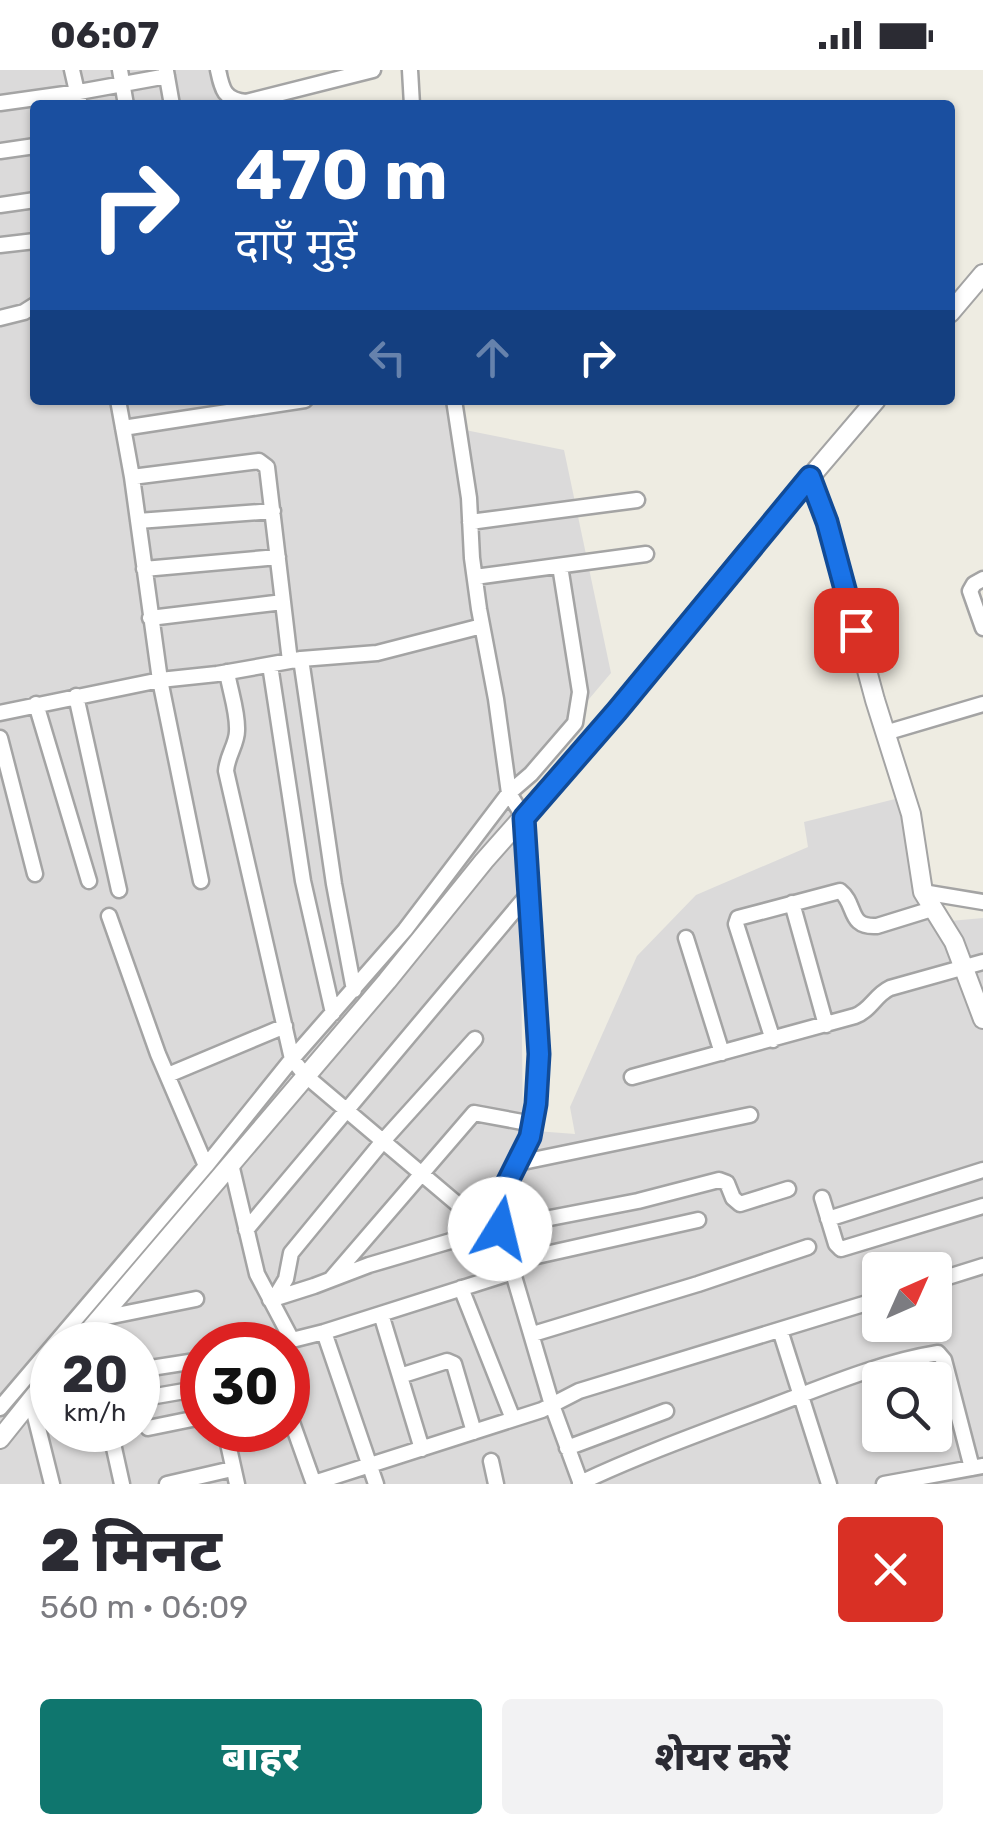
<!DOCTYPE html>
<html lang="hi">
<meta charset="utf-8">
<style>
:root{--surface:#fff;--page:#f2f2f3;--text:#2b2b33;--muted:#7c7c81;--accent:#0f766e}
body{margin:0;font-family:Rubik,"Noto Sans Devanagari",sans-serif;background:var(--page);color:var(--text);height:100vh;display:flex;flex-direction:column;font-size:38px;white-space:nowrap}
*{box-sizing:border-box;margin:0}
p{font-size:32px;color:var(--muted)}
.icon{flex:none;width:55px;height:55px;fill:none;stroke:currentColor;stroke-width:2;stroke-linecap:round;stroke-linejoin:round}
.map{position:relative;height:1414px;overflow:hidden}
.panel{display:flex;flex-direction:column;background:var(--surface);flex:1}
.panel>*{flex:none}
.hud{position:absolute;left:30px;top:30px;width:925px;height:305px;border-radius:10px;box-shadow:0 2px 8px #0004;background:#1a4fa0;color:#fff;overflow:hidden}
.needle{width:65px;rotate:45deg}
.buttons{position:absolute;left:862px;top:1182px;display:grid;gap:20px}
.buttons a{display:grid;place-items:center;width:90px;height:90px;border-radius:10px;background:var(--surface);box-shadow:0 2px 8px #0004;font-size:50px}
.speed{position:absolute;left:30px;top:1252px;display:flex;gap:20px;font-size:50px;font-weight:700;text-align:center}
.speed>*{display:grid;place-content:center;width:130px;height:130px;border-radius:50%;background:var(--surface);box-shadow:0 2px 8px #0004;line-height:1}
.speed small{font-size:25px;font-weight:400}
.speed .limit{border:15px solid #d22;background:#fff;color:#111}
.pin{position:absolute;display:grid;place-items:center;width:85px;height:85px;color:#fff;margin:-42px;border-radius:20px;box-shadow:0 5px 15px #0006}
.me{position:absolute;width:110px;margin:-55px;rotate:9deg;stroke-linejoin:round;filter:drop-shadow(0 0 8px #0008)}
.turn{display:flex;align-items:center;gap:35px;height:210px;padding:0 40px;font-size:45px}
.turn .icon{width:130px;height:130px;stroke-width:2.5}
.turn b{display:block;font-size:70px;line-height:85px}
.lanes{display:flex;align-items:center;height:95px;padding:0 40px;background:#0003;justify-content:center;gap:50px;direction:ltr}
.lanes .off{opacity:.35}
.round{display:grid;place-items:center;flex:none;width:105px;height:105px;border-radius:10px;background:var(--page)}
.overview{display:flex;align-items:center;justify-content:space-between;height:170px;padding:0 40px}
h1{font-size:60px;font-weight:800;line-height:75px}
.cta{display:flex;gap:20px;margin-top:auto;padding:20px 40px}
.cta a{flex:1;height:115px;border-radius:10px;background:var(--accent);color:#fff;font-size:40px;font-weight:800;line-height:115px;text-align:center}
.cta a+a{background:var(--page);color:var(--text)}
.status{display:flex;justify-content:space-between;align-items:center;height:70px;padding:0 50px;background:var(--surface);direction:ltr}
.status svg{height:28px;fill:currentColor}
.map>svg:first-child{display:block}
.residential{fill:#dbdada;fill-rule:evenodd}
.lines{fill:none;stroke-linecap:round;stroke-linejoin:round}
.minor-casing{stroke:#a4a4a4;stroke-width:19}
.tertiary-casing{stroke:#a4a4a4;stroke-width:22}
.minor{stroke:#fff;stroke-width:14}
.tertiary{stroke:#fff;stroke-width:18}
.route-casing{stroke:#114b97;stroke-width:25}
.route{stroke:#1a73e8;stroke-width:18}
</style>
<div class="status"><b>06:07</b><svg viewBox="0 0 49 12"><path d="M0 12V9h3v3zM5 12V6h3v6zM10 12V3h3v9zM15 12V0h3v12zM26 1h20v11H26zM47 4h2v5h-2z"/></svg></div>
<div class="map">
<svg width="983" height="1414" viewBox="0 0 983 1414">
<rect width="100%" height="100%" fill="#eeece2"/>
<path class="residential" d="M0,0H229L227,35H35V330H454L460,359L564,380L611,603L519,712L523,1060L575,1064L570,1037L637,886L696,825L808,777L804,752L899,728L939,852L983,848V1414H0ZM880,1200H935V1255H880ZM52,1275H138V1360H52ZM202,1275H288V1360H202ZM880,1310H935V1365H880Z"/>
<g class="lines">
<defs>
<path id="minor" d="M72,0L80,35
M120,0L126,35
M218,0C222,19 224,30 246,32L373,0
M410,0L412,35
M166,1L172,35
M0,33L79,22L167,6
M0,81L35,76
M0,135L35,130
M0,175L35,171
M0,248L24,242L35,235
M118,330L132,407L160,610L201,811
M454,330L469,428L472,488L479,539L496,629L509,723L524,748L530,822L539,985L537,1034L530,1067L503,1121L498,1139L500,1159L552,1335L581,1414
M123,358L305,330
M132,407L259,391L267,397L290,591
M138,451L273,441
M470,452L637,430
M144,499L278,487
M475,507L646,484
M983,509L974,514L970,521L983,558
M150,548L283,532
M301,589L334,814L354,920
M270,595L303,811L333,943
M227,602C230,621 238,642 237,661C237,674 227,686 226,701L292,989L306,1006L488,1160
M76,626L119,820
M36,634L89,811
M0,643L160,610L217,604L301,589L377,583L482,556
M885,663L983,634
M0,668L35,804
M923,822L983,832
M792,833L826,955
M109,846L158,984L206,1096
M686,868L722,983
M773,970L736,854L738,848L840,821C857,834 847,858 877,856L932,839
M168,1005L285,956
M632,1007L855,946C871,940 875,925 890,918L983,892
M518,1093L750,1045
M231,1094L257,1204L292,1270
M822,1128L836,1174L841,1179L983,1136
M828,1149L983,1100
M246,1160L530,822
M510,1192L698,1150
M331,1209L474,1043L533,1054
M935,1211L983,1196
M461,1218L513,1349
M274,1229L286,1209L291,1183L383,1071L475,969
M270,1230L314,1216L369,1195L488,1160L638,1131L719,1110L727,1113L733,1128L740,1134L788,1119
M381,1244L422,1379
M102,1248L196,1229
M780,1260L829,1414
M324,1262L376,1414
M533,1264L698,1214L808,1177
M272,1275L324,1262L513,1202
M138,1300L202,1290
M400,1306L447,1291L454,1294L474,1362
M150,1327L202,1318
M31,1330L52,1414
M0,1338L206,1096L292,989L405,860L509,723L531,704L575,653L580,622L560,496
M288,1341L314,1414
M148,1358L202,1347
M110,1360L122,1414
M225,1360L237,1414
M567,1378L666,1341
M491,1391L496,1414
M314,1413L542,1340L579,1321L880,1229
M580,1413C644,1383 709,1360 775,1335C828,1315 882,1292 938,1283L944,1290L972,1398
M167,1414L232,1399
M884,1414L983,1396"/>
<path id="tertiary" d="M950,243L983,204
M810,407L827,452L875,630L911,744L923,822L954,872L983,949
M77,1275L387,911L484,791L617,641L743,486L876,330
M0,1369L52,1304"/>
</defs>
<use href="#minor" class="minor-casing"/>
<use href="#tertiary" class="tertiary-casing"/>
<use href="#minor" class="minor"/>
<use href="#tertiary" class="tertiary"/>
</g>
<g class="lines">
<defs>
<path id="route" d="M500,1159L498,1139L503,1121L530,1067L536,1034L539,984L524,748L617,641L810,407L827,452L856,560"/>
</defs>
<use href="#route" class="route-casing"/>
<use href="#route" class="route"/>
</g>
</svg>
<div class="buttons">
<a><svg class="needle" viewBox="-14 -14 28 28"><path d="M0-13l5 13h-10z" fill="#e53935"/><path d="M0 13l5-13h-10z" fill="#7c7c81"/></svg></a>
<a><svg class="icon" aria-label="search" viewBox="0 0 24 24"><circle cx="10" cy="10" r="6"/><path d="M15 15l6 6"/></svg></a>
</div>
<div class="speed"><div>20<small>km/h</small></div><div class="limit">30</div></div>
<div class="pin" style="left:856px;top:560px;background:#d93025"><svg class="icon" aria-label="arrive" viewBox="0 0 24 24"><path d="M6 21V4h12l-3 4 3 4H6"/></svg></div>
<svg class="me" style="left:500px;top:1159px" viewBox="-20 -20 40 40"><circle r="19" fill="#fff"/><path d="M0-13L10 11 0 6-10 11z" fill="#1a73e8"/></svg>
<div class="hud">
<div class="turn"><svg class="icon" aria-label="right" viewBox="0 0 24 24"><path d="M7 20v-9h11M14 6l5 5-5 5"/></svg><div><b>470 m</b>दाएँ मुड़ें</div></div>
<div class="lanes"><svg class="icon off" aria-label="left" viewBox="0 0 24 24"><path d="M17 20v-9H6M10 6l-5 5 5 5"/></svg><svg class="icon off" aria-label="ahead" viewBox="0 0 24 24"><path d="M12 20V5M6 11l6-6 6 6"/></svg><svg class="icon" aria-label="right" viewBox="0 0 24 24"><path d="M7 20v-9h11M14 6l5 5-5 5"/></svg></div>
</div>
</div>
<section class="panel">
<div class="overview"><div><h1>2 मिनट</h1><p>560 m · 06:09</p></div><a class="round" style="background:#d93025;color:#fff"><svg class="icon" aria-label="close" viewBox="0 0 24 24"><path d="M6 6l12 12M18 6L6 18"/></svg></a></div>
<div class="cta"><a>बाहर</a><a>शेयर करें</a></div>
</section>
